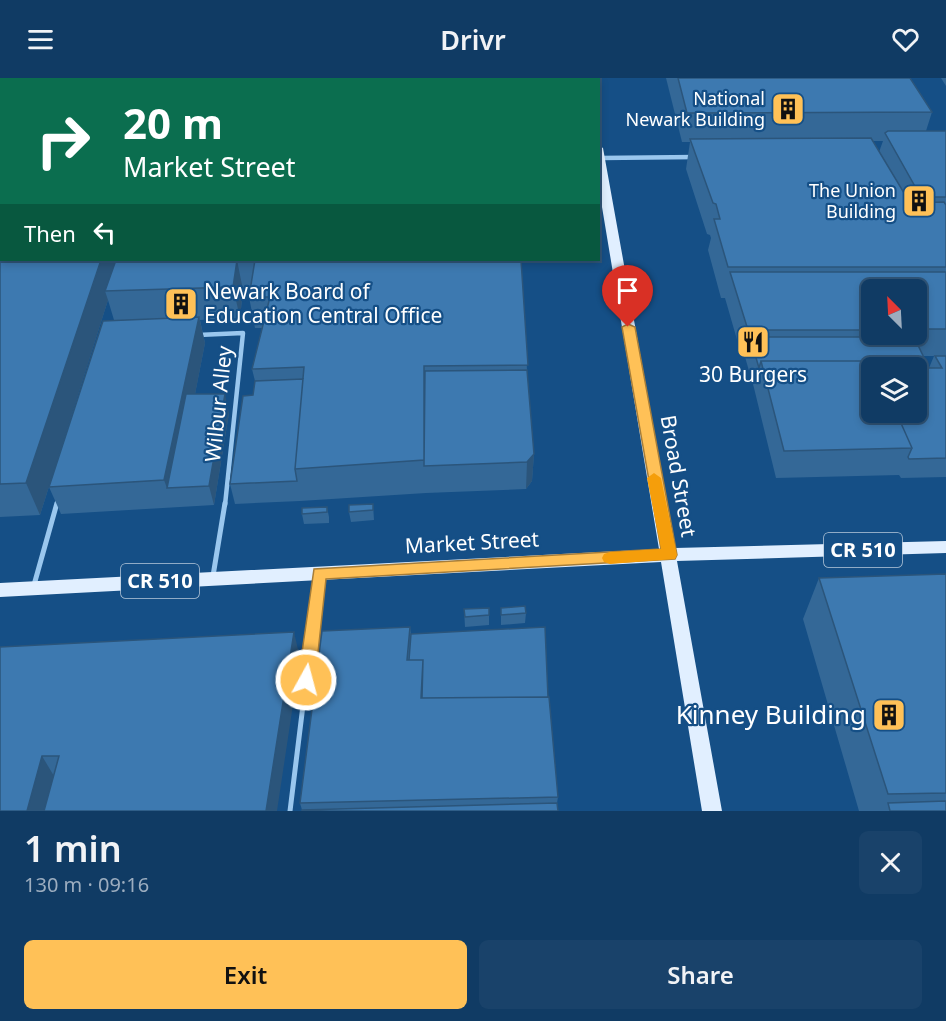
<!DOCTYPE html>
<meta charset="utf-8">
<style>
:root{--surface:#103b64;--page:#19426a;--text:#f1f3f6;--muted:#9cadbf;--line:#305578;--accent:#ffc157}
body{margin:0;font-family:"Noto Sans",sans-serif;background:var(--page);color:var(--text);height:100vh;display:flex;flex-direction:column;font-size:22px;white-space:nowrap}
*{box-sizing:border-box;margin:0}
p{font-size:20px;color:var(--muted)}
.icon{flex:none;width:33px;height:33px;fill:none;stroke:currentColor;stroke-width:2;stroke-linecap:round;stroke-linejoin:round}
.map{position:relative;height:733px;overflow:hidden}
.panel{display:flex;flex-direction:column;background:var(--surface);flex:1}
.panel>*{flex:none}
.banner{position:absolute;left:0px;top:0px;width:600px;height:183px;box-shadow:0 3px 9px #0003,0 0 0 2px var(--line);background:#0b6e4f;color:#fff;overflow:hidden}
.needle{width:39px;rotate:336deg}
.tools{position:absolute;left:861px;top:201px;display:grid;gap:12px}
.tools a{display:grid;place-items:center;width:66px;height:66px;border-radius:9px;background:var(--surface);box-shadow:0 3px 9px #0003,0 0 0 2px var(--line);font-size:30px}
.pin{position:absolute;display:grid;place-items:center;width:51px;height:51px;color:#fff;margin:-62px -26px;border-radius:50% 50% 50% 0;rotate:-45deg;box-shadow:0 0 6px #0007}
.pin .icon{rotate:45deg}
.me{position:absolute;width:66px;margin:-33px;rotate:7deg;stroke-linejoin:round;filter:drop-shadow(0 0 4px #0008)}
.turn{display:flex;align-items:center;gap:21px;height:126px;padding:0 24px;font-size:27px}
.turn .icon{width:78px;height:78px;stroke-width:2.5}
.turn b{display:block;font-size:42px;line-height:51px}
.then{display:flex;align-items:center;height:57px;padding:0 24px;background:#0003;gap:12px;font-size:22px}
.round{display:grid;place-items:center;flex:none;width:63px;height:63px;border-radius:9px;background:var(--page)}
.overview{display:flex;align-items:center;justify-content:space-between;height:102px;padding:0 24px}
h1{font-size:36px;font-weight:600;line-height:45px}
.button{display:flex;gap:12px;margin-top:auto;padding:12px 24px}
.button a{flex:1;height:69px;border-radius:9px;background:var(--accent);color:#111;font-size:24px;font-weight:600;line-height:69px;text-align:center}
.button a+a{background:var(--page);color:var(--text)}
header{display:flex;justify-content:space-between;align-items:center;height:78px;padding:0 24px;background:var(--surface);font-size:27px;font-weight:600}
.map>svg:first-child{display:block}
.lines{fill:none;stroke-linecap:round;stroke-linejoin:round}
.service-far1{stroke:#9ac7ee;stroke-width:4.5}
.service{stroke:#9ac7ee;stroke-width:5}
.minor{stroke:#9ac7ee;stroke-width:4.5}
.primary{fill:#e1efff;fill-rule:evenodd}
.wall{fill:#346897;fill-rule:evenodd}
.shaded-wall{fill:#2b557b}
.building{fill:#3d79b0;stroke:#2b557b;stroke-width:1.5}
.route{fill:#ffc157;stroke:#a67d39;stroke-width:1.5}
.slow{fill:#f59e0b}
.labels{text-anchor:middle;stroke-width:4.5;stroke-linejoin:round;paint-order:stroke}
.far-poi-label{font-size:18px;fill:#fff;stroke:#154f86;text-anchor:end}
.shield{fill:#154f86;stroke:#b9cadb;stroke-width:1.5}
.shield-label{font-size:20px;font-weight:bold;fill:#fff}
.poi-label{font-size:21px;fill:#fff;stroke:#154f86;text-anchor:start}
.street-label{font-size:21px;fill:#fff;stroke:#154f86}
.near-poi-label{font-size:26px;fill:#fff;stroke:#154f86;text-anchor:end}
</style>
<header><svg class="icon" aria-label="menu" viewBox="0 0 24 24"><path d="M4 6h16M4 12h16M4 18h16"/></svg>Drivr<svg class="icon" aria-label="heart" viewBox="0 0 24 24"><path d="M12 20l-8-8c-3-5 5-10 8-4 3-6 11-1 8 4z"/></svg></header>
<div class="map">
<svg width="946" height="733" viewBox="0 0 946 733">
<rect width="100%" height="100%" fill="#154f86"/>
<g class="lines">
<path class="service-far1" d="M198,257L243,255L225,427
M57,427L58,423"/>
<path class="service" d="M213,498L225,425
M34,507L57,425
M290,733L319,497"/>
<path class="minor" d="M0,60L2,57
M600,80L696,79"/>
<path class="primary" d="M580,0H590L591,2H581Z
M598,67L603,70L675,470L946,463V475L677,483L722,733H702L661,484L0,519V505L659,471L598,105Z"/>
</g>
<path class="wall" d="M666,0H910L932,34L926,53H946V399L901,400L899,397L776,400L754,310L745,279H742L725,220H721L708,172L711,160L710,157L707,156L686,91L690,64H682ZM873,63H883L879,74ZM872,212H916V256H872ZM923,278H934L929,290Z
M941,0H946V8Z
M2,60V86L0,82V62Z
M113,182L114,187L116,182H521L527,292L534,376L532,403L526,411L426,415L300,423L235,426L230,406L253,317L255,303L252,291L262,250H255L249,219L250,212H243L240,240L200,242L205,265L195,316L229,335L214,427L61,436L49,409L114,242L108,222L40,437L0,439V184Z
M373,426L374,442L351,444L349,434Z
M327,429L329,439V445L304,446L302,436Z
M946,496V733H859L803,541L819,500Z
M501,530L526,535L525,545L501,547Z
M464,531L489,537V547L465,549Z
M410,549L411,556L548,619L558,719L557,725L302,732L300,725Z
M0,569L300,580L0,733Z"/>
<path class="shaded-wall" d="M0,0H10L9,2H2V13L0,15Z
M101,182H113L116,194L105,213L108,222L40,437L26,405Z
M237,182L243,212L240,240L233,209Z
M199,239L205,265L177,409L167,410L164,402Z
M225,316L229,335L214,427L209,408Z
M534,376L532,403L526,411L527,384Z
M294,554L300,580L277,733H266Z
M42,678L57,703L49,733H27Z"/>
<path class="building" d="M39,0H511V2H38Z
M678,0H910L932,34L687,35Z
M888,53H946V119H921L885,55Z
M2,60V69H0V62Z
M871,60L910,125L944,124L946,127V189H728L714,141H720L716,126L713,125L690,61Z
M13,182H101L26,405L0,406V184H12Z
M116,182H237L233,209L105,213Z
M255,182H521L528,287L424,288V382L295,391L304,289L252,291L270,219H249Z
M730,194H946V251H916V212H872V252H748Z
M199,239L164,402L49,409L103,243Z
M750,259H914L929,290H942L935,278H946V380L909,381L908,379L912,370L896,334H916V290H875L872,283H761L759,290Z
M761,283H872L875,290H872V334H896L912,370L784,373Z
M527,292L534,376L527,384L424,388L425,293Z
M303,301L295,391L297,403L230,406L243,318L253,317L255,303Z
M186,316H225L209,408L167,410Z
M373,426V432L349,434V427Z
M327,429V434L302,436V430Z
M946,496V715L888,716L819,500Z
M525,528L526,535L501,537V530Z
M489,530V537L465,539L464,531Z
M410,549L407,582H423L421,620L549,619L558,719L300,725L322,553Z
M545,549L548,619L422,620L423,582H409L411,556Z
M294,554L266,733H44L59,678H42L27,733H0V569Z
M946,723V733H890L888,725Z
M557,725L558,733H302V732Z"/>
<path class="route" d="M628,246L635,249L677,477L675,481L326,501L315,602L312,607L306,609L301,607L298,602L314,491L661,471L622,249Z"/>
<path class="slow" d="M654,395L661,400L677,477L675,481L610,486L604,484L602,480L604,476L610,474L661,471L647,400Z"/>
<defs>
<symbol id="building-square" viewBox="-11 -11 22 22"><rect x="-9" y="-9" width="18" height="18" rx="4" fill="#ffc157" stroke="#154f86"/><path d="M-4-6H4V6H1V3H-1V6H-4ZM-2.5-4.3h1.7v1.8h-1.7ZM.8-4.3h1.7v1.8H.8ZM-2.5-1h1.7V.8h-1.7ZM.8-1h1.7V.8H.8Z" fill="#111"/></symbol>
<symbol id="restaurant-square" viewBox="-11 -11 22 22"><rect x="-9" y="-9" width="18" height="18" rx="4" fill="#ffc157" stroke="#154f86"/><path d="M-5-6h1v4h1v-4h1v4h1v-4h1v5L-1.5 .5V6h-2V.5L-5-1ZM5-6V6H3V1.5H1.5Q1.5-4 5-6Z" fill="#111"/></symbol>
</defs>
<g fill-rule="evenodd">
<use href="#building-square" x="769" y="12" width="38" height="38"/>
<use href="#building-square" x="900" y="104" width="38" height="38"/>
<use href="#building-square" x="162" y="207" width="38" height="38"/>
<use href="#restaurant-square" x="734" y="245" width="38" height="38"/>
<use href="#building-square" x="870" y="618" width="38" height="38"/>
</g>
<g class="labels">
<g class="far-poi-label">
<text x="765" y="27">National<tspan x="765" dy="21">Newark Building</tspan></text>
<text x="896" y="119">The Union<tspan x="896" dy="21">Building</tspan></text>
</g>
<g class="shield">
<rect x="824" y="455" width="78" height="34" rx="4.5"/>
<rect x="121" y="486" width="78" height="34" rx="4.5"/>
</g>
<g class="shield-label">
<text x="863" y="479">CR 510</text>
<text x="160" y="510">CR 510</text>
</g>
<g class="poi-label">
<text x="204" y="221">Newark Board of<tspan x="204" dy="24">Education Central Office</tspan></text>
<text x="753" y="304" text-anchor="middle">30 Burgers</text>
</g>
<g class="street-label">
<text transform="translate(219 326) rotate(-84)" y="7">Wilbur Alley</text>
<text transform="translate(678 398) rotate(80)" y="7">Broad Street</text>
<text transform="translate(472 465) rotate(-3)" y="7">Market Street</text>
</g>
<g class="near-poi-label">
<text x="866" y="646">Kinney Building</text>
</g>
</g>
</svg>
<div class="tools">
<a><svg class="needle" viewBox="-14 -14 28 28"><path d="M0-13l5 13h-10z" fill="#e53935"/><path d="M0 13l5-13h-10z" fill="#9cadbf"/></svg></a>
<a><svg class="icon" aria-label="layers" viewBox="0 0 24 24"><path d="M12 4l9 5-9 5-9-5zM3 14l9 5 9-5"/></svg></a>
</div>
<div class="pin" style="left:628px;top:249px;background:#d93025"><svg class="icon" aria-label="arrive" viewBox="0 0 24 24"><path d="M6 21V4h12l-3 4 3 4H6"/></svg></div>
<svg class="me" style="left:306px;top:602px" viewBox="-20 -20 40 40"><circle r="17" fill="#ffc157" stroke="#fff" stroke-width="3"/><path d="M0-11L8 9 0 5-8 9z" fill="#fff"/></svg>
<div class="banner">
<div class="turn"><svg class="icon" aria-label="right" viewBox="0 0 24 24"><path d="M7 20v-9h11M14 6l5 5-5 5"/></svg><div><b>20 m</b>Market Street</div></div>
<div class="then">Then<svg class="icon" aria-label="left" viewBox="0 0 24 24"><path d="M17 20v-9H6M10 6l-5 5 5 5"/></svg></div>
</div>
</div>
<section class="panel">
<div class="overview"><div><h1>1 min</h1><p>130 m · 09:16</p></div><a class="round"><svg class="icon" aria-label="close" viewBox="0 0 24 24"><path d="M6 6l12 12M18 6L6 18"/></svg></a></div>
<div class="button"><a>Exit</a><a>Share</a></div>
</section>
